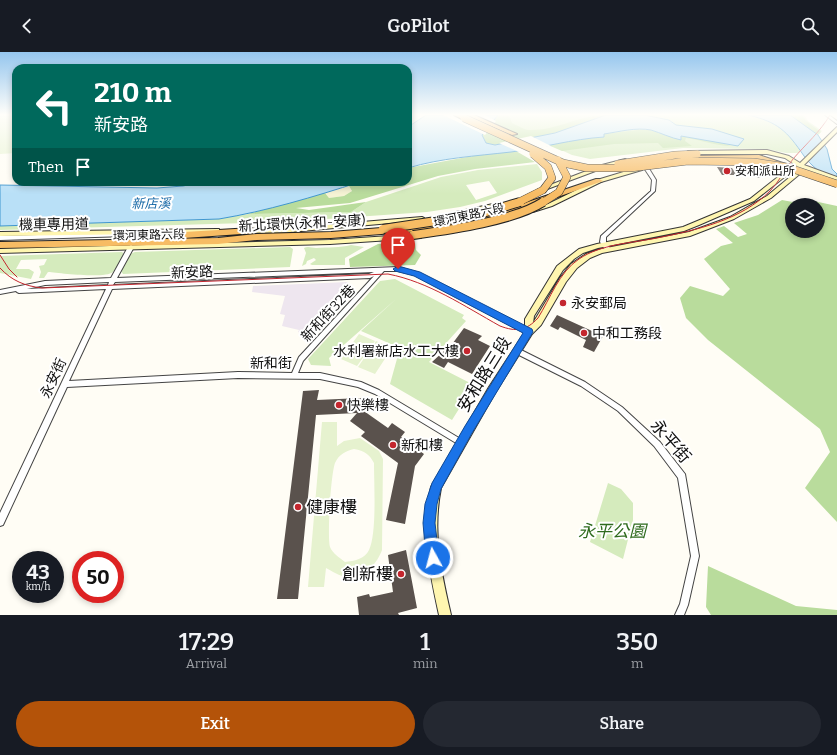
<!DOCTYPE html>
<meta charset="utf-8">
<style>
:root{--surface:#171b24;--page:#242831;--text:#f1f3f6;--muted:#9ea1a6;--accent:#b45309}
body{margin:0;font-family:Bitter,"Noto Sans TC",serif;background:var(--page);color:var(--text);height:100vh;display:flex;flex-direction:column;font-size:15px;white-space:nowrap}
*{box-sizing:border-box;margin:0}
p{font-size:13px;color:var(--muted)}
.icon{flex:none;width:22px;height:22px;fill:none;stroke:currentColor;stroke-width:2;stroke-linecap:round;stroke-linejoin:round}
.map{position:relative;height:563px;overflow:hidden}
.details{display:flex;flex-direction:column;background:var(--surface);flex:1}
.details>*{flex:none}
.guide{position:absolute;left:12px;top:12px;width:400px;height:122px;border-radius:12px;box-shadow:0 2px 6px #0003;background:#00695c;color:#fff;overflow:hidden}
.tools{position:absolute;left:785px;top:146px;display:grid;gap:8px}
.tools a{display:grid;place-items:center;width:40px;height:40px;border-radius:50%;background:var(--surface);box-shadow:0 2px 6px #0003;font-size:20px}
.speed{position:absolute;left:12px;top:499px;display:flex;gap:8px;font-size:20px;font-weight:700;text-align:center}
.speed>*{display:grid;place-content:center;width:52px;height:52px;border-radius:50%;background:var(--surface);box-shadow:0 2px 6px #0003;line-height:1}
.speed small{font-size:10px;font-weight:400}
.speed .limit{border:6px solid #d22;background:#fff;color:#111}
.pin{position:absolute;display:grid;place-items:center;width:34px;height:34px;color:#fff;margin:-41px -17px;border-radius:50% 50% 50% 0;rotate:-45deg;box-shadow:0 0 4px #0007}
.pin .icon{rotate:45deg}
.me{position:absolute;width:44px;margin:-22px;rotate:353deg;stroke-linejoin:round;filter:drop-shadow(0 0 3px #0008)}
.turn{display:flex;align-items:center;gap:14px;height:84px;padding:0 16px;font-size:18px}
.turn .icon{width:52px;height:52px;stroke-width:2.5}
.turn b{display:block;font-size:28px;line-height:34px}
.then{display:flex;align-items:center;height:38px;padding:0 16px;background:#0003;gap:8px;font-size:15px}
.eta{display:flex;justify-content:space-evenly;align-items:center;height:68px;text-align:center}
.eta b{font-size:24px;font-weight:600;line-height:28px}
.primary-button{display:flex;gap:8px;margin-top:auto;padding:8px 16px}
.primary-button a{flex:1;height:46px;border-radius:24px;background:var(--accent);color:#fff;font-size:16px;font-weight:600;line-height:46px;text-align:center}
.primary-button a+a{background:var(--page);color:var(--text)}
header{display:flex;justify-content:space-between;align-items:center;height:52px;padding:0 16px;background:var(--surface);font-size:18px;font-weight:600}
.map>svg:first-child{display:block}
.industrial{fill:#eee6ef}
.farmland{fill:#f6f3d4}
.green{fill:#d5ebbd;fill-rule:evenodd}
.forest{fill:#b9dc9c;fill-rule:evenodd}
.pitch{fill:#e6f2cf;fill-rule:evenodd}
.water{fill:#b9e0f7;stroke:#3f96cf}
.pier{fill:#fffdf5}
.building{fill:#5a524d}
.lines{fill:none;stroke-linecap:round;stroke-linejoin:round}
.minor-casing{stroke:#444;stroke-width:2}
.secondary-casing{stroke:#333;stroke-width:2}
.trunk-casing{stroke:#222;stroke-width:2}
.minor{fill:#fff;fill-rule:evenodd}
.secondary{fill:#fff6b0;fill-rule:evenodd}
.trunk{fill:#f7bc64;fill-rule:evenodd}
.tram{stroke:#c4262e;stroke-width:1}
.trunk-bridge-far1-casing{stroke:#222;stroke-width:8;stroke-linecap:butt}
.trunk-bridge-casing{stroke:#222;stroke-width:10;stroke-linecap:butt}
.trunk-bridge-far1{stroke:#f7bc64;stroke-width:7}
.trunk-bridge{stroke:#f7bc64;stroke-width:8}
.route{fill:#1a73e8;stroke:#114b97}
.poi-dot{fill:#c4262e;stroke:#fff;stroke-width:1.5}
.labels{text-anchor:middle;stroke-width:4;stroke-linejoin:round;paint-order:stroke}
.far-poi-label{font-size:12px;fill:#111;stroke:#fff;text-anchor:start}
.far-street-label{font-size:12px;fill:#111;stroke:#fff}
.far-water-label{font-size:13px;font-style:italic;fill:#1768a6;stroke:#fff}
.street-label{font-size:14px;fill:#111;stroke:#fff}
.poi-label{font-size:14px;fill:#111;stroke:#fff;text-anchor:start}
.near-street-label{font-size:17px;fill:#111;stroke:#fff}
.near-poi-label{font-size:17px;fill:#111;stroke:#fff;text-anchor:start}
.near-park-label{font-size:17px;font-style:italic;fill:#2f6b1f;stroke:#fff}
</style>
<header><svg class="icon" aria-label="back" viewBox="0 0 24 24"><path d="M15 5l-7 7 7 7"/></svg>GoPilot<svg class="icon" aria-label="search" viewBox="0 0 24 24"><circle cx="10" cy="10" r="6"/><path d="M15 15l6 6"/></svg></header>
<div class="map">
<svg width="837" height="563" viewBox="0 0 837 563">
<rect width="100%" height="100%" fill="#fffdf5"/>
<path class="industrial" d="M348,230L323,257L333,263L312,284L303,282L298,280L299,278L282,274L285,263L280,262L285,244L252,240L253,234Z"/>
<path class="farmland" d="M349,134L352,139L344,144L329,146L325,141Z"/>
<path class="green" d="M485,63H804L808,69L822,79L798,101H786L767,97L683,96L590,107L572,103Z
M537,112L542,120V128L485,149L460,155L427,160L312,168L293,167L278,170L0,178V174L219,167L248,162L351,160L366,150L441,125L478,118ZM489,129L497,141L476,148L466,133Z
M351,193L364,195L345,206V213H312L310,212L316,208L314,206L307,209L306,212L302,214L306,201L304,196C308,194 312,196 316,196C328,195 340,196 351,193Z
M290,195L293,197L290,215L123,222L121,219L130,202L135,200Z
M122,200L124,202C121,207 117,216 113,220C105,227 60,221 48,220L44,226H39L41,220L39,214L44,213L47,207L21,208L16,217H29L34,220L31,227L0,221V204Z
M395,227L464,263L462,266L466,269L429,310L474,333L452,368L390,332L400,296L361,279L396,247L329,306L331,314L311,313L308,307L380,229Z
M608,431L621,437L633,451V468L623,507L590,490Z"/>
<path class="forest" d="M498,63H509L512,71C517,73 524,78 529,78C556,79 579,63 606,63L555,81L495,93L486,91L482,83Z
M790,63H802L806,69L821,80L818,83Z
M638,78H650L675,86C691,80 715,89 731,94C716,94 701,88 686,86L685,89L692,94L663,96L658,91L614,92L562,99L548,93L584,86L604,85L603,82Z
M516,99L535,110L475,117L438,124L350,151L296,156L309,158L366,150L351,160L248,162L325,141L329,146L344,144L352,139L349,134L360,130H408V116L483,102Z
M782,148L798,151L809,148L837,154V470L805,436L830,400L820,377L708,288L686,266L680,246L690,234L723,244L730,237L704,207L721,194L733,191L716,177L724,174L738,185L747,182L734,171L758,163ZM792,153H818V179H792Z
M415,191L416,198L421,203L415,213L350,215L349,207L378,192Z
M708,514L796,554L837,558V563H711L706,555Z"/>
<path class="pitch" d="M0,63H16V101L0,102Z
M359,282L375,289L357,314L341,307Z
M376,289L392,296L375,322L358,315Z
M322,370H337V394L344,389L360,386L379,399L383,407L382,498C377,512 363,528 346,525C339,524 332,519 326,516L324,535H308ZM354,397C365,399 369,402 374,411C374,431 377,482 369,498C365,507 354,509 345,510C339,505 333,502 330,495C327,483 331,422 335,411C339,402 346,399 354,397Z"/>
<path class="water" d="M426,63H498L482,83L486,91L495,93L555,81L606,63H644L669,68L676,73L712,77L744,87L738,94L681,84V88C671,86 661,81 651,78C636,75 618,80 604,82V85C572,87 542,96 511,100C476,104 441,106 408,116V75Z
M748,63H790L818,83L827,97L832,117L837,122V132L832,130C823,122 810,113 804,104C787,79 778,70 748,63Z
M202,130H360C313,145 267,159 219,167L0,174V133L157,136L183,134Z"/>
<path class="pier" d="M443,63H485L496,69L485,83Z
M531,84L551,94L519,100L499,91Z"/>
<path class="building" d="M717,115L732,116L737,123H722Z
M758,116L766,120L759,126L750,122Z
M557,263L603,284L594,300L583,295L586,288L560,275L558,278L550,274Z
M464,276L482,284L478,288L490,294L472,322L448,310L444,316L432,310L445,298L447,299Z
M319,338L317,348L361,346V357L388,376L392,371L405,380L401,385L424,402L415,414L405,472L386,468L398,411L361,384L365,380L350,369L357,361L316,363L298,547H277L303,339Z
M406,498L417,556L398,561L399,563H359L357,545L369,542L370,545L393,540L388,503Z"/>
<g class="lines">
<defs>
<path id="minor" d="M825,63H829L837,69V72Z
M644,115H648L656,128L655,139L606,185V190L611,198L610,199H606L600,190L601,184L651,139L652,128L644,116Z
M188,179L190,181V182L0,188V184Z
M131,193L134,195L117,226L398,215L419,221L531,278L532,280L531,282H527L415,223L398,219H384L303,309L298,321H320L361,330L379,338L464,389L465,391L464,393L461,394L375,342L358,335L320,327L238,326L67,335L3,473L0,474V461L106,237L19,241L17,240L16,239L0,242V238L45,229L111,226L128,195ZM374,220L369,222L113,233L115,230ZM374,224L299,305L292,321L238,320L69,329L112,237L370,226ZM109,230L108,233L27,237L45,233Z
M517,296L585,330L622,355L660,390L685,422L699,504L688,553L684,563H675L680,552L691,504L678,426L654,394L618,359L581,334L515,301L514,299L515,297Z"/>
<path id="secondary" d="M837,75V80L804,113L837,125V129L801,116L799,118L792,119L754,149L699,173L684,179L598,196L583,201L574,207L563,218L534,264L533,271L560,226L571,212L586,202L601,197L689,180L730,165L767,144L796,120L801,121L771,146L734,167L690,184L602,201L590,206L577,216L566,230L541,273L532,282L495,341L441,436C432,481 441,519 451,563H439C429,517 421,482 431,435L489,335L525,280V267L557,214L579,197L597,192L683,175L750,147L788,117L797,114L785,106L767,102H690L687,100L688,99L767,98L789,104L800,111Z
M625,107L627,108V110L606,115L542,139H538L537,138L602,113Z
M640,115L643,117L642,118L601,130L552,154L533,160L530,158L548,152L597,128Z
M493,152L495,153V155L456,164L453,162L456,160Z
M422,165L424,166V168L290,180L247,181L244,179L247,177L290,176Z
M217,177H219V181L0,184V180Z
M419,182H421V186L330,192L0,201V197L330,188Z"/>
<path id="trunk" d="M454,63H462L467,66L464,68Z
M466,63H474L517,82L512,83Z
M759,103L795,115L791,117L759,107L685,108L682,106L685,104Z
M596,127H599L603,129L512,161L444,177L331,186L257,188L218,192L0,196V190L218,186L257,182L331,180L444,171L507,157Z
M252,176L256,179L255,181L184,186L180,183L184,180Z"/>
</defs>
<use href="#minor" class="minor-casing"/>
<use href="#secondary" class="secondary-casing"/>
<use href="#trunk" class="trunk-casing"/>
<use href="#minor" class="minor"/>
<use href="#secondary" class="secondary"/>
<use href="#trunk" class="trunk"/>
<path class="tram" d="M0,203L9,217L17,225
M0,216C12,229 25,234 42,236L388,222C429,230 464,254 500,274C516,280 526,279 538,266C550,247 559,220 579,207C601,192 632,191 657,186C697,178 741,168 770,139C779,130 785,117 793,107C806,92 820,80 830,63"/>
<defs>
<path id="trunk-bridge-far1" d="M464,66L563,111L587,116H630L688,109L754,110L787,115L837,132
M618,112L675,103L697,102
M517,151L543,138L552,126L548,115L533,102
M542,151L559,140L567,125L558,108"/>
<path id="trunk-bridge" d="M383,177L476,163L520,150
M413,183C448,178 514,169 543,150"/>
</defs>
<use href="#trunk-bridge-far1" class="trunk-bridge-far1-casing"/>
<use href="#trunk-bridge" class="trunk-bridge-casing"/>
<use href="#trunk-bridge-far1" class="trunk-bridge-far1"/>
<use href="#trunk-bridge" class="trunk-bridge"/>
</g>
<linearGradient id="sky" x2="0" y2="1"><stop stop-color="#95c6ee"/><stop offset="0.44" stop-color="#fffefa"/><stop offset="1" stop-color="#fffefa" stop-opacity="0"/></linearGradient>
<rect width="837" height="142" fill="url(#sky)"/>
<path class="route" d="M398,214L420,220L532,277L533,280L472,381L441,437L437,452L435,471L439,506L437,510L433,512L428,510L426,506L423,471L425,452L432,431L465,374L523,281L414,224L395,219L393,217Z"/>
<g class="poi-dot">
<circle cx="727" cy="119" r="4"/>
<circle cx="563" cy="251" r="4"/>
<circle cx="584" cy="281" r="4"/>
<circle cx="467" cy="299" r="4"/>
<circle cx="339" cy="353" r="4"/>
<circle cx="393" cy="393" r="4"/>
<circle cx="298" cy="455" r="4"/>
<circle cx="401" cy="522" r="4"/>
</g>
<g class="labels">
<g class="far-poi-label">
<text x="735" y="123">安和派出所</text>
</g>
<g class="far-street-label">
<text transform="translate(469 163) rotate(-12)" y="4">環河東路六段</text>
<text transform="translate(149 183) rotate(-1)" y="4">環河東路六段</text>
</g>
<g class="far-water-label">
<text transform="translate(151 151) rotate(-1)" y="5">新店溪</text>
</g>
<g class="street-label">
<text transform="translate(302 171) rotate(-3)" y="5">新北環快(永和-安康)</text>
<text transform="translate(54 172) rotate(-1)" y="5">機車專用道</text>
<text transform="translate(192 220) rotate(-3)" y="5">新安路</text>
<text transform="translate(328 261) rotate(-47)" y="5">新和街32巷</text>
<text x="271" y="316">新和街</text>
<text transform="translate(53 326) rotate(-65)" y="5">永安街</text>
</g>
<g class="poi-label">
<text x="571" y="256">永安郵局</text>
<text x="592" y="286">中和工務段</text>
<text x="459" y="304" text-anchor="end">水利署新店水工大樓</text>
<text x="347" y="358">快樂樓</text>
<text x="401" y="398">新和樓</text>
</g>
<g class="near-street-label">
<text transform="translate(484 322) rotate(-58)" y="6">安和路三段</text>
<text transform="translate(671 389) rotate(49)" y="6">永平街</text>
</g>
<g class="near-poi-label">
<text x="306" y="461">健康樓</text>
<text x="393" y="528" text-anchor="end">創新樓</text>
</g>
<g class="near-park-label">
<text x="612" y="485">永平公園</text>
</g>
</g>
</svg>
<div class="tools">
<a><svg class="icon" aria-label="layers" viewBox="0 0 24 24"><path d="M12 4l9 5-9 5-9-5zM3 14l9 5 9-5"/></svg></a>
</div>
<div class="speed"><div>43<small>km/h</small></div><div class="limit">50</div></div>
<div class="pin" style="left:398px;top:217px;background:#d93025"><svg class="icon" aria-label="arrive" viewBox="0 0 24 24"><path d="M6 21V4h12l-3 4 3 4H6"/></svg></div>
<svg class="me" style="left:433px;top:506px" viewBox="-20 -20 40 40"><circle r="17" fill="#1a73e8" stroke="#fff" stroke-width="3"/><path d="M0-11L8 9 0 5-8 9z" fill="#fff"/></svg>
<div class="guide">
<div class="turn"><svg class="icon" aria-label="left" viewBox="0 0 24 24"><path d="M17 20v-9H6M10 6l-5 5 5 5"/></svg><div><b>210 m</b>新安路</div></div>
<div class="then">Then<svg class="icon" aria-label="arrive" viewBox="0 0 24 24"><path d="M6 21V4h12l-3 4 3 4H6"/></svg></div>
</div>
</div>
<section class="details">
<div class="eta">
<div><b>17:29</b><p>Arrival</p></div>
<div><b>1</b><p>min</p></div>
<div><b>350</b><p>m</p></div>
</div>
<div class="primary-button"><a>Exit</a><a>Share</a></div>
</section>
